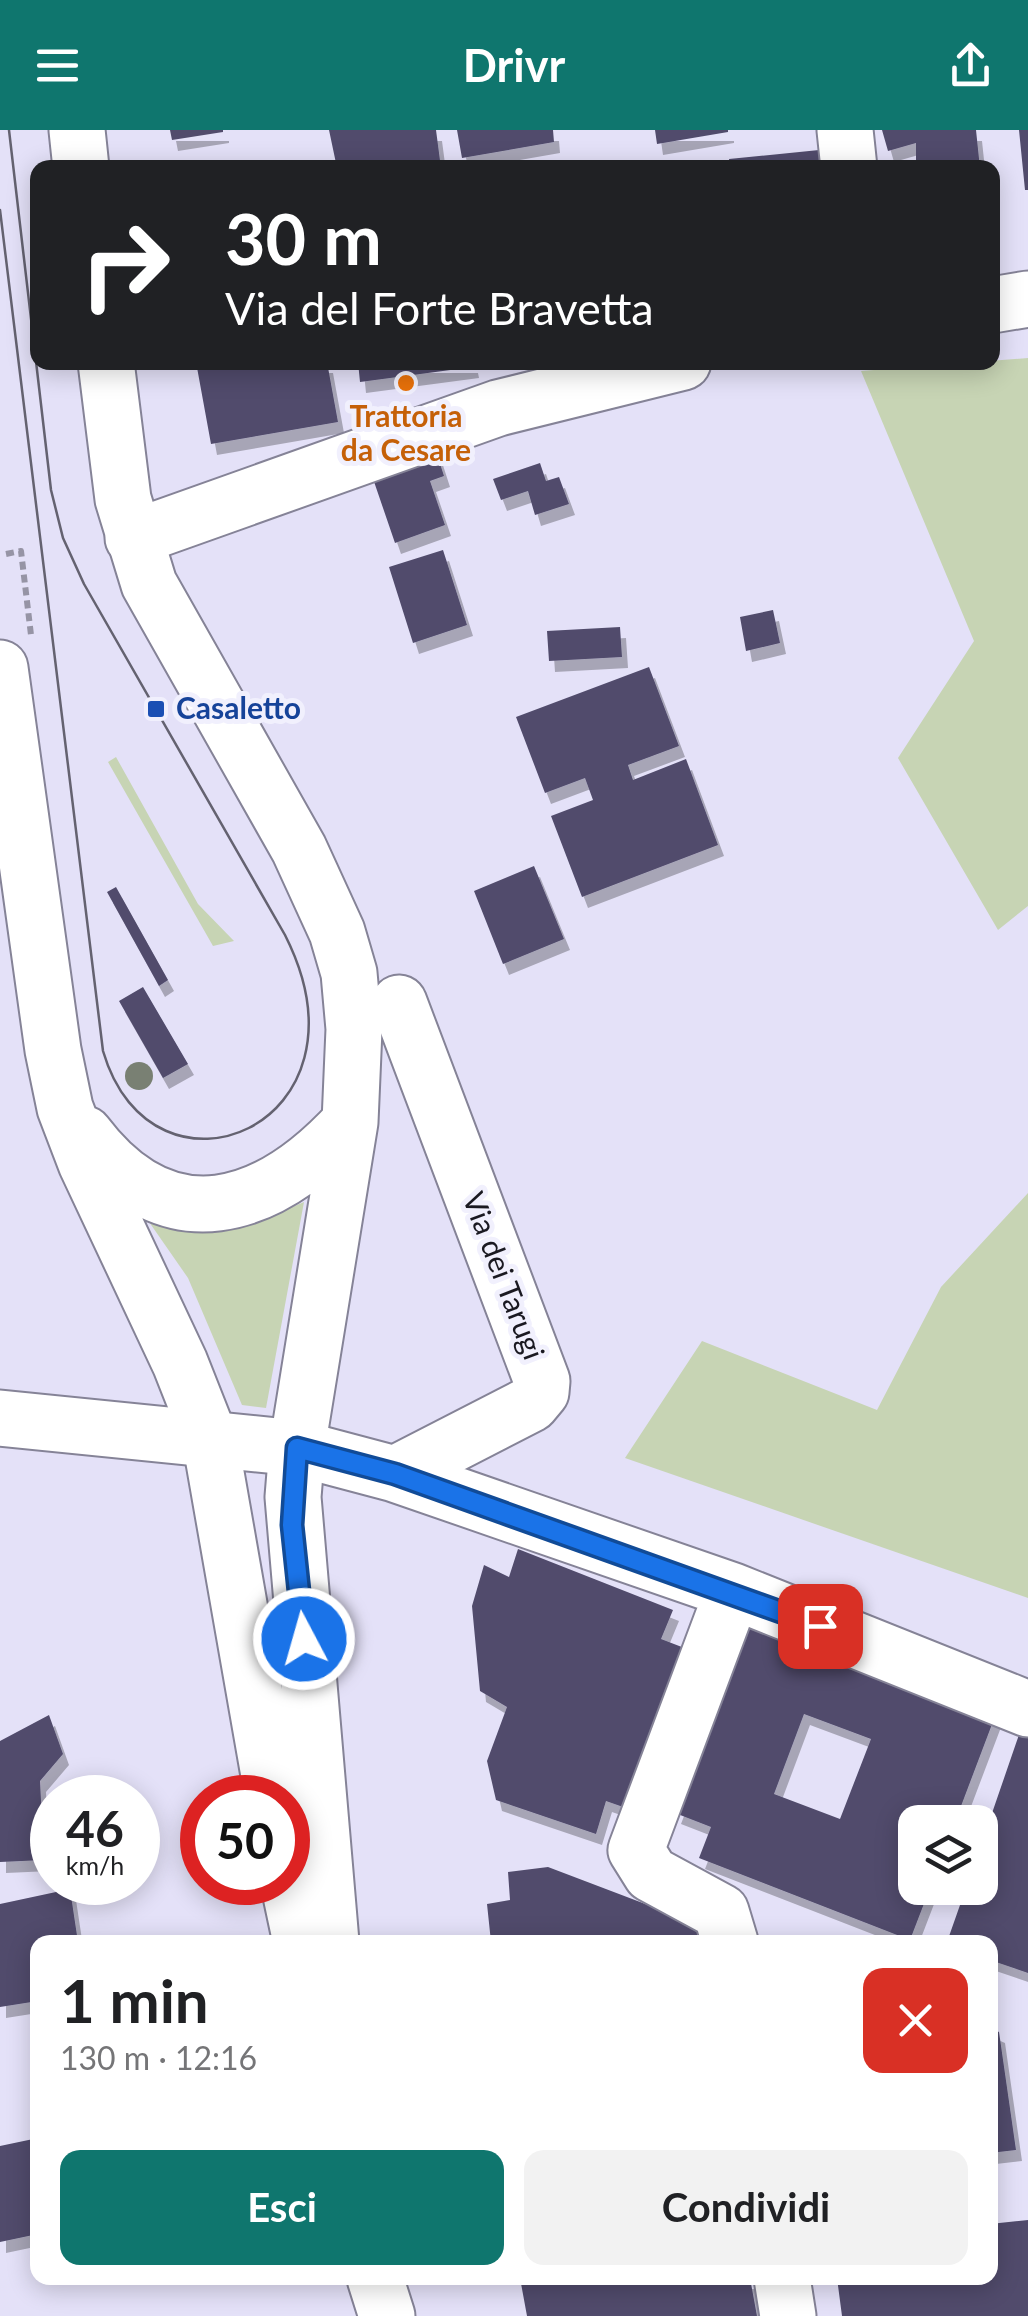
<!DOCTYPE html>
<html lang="it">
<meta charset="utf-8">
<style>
:root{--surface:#fff;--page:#f2f2f2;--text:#202124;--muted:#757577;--accent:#0f766e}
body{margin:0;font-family:Lato,sans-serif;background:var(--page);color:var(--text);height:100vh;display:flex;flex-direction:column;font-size:38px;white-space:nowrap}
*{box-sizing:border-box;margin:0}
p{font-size:32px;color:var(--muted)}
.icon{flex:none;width:55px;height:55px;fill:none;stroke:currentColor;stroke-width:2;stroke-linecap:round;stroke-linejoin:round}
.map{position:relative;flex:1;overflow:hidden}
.drawer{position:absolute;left:30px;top:1805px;width:968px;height:350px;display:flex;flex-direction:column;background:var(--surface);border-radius:20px;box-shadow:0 5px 25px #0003}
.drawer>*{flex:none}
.banner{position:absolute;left:30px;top:30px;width:970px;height:210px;border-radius:20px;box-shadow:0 5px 25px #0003;background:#202124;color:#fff;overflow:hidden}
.buttons{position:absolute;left:898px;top:1675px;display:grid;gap:20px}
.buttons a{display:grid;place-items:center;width:100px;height:100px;border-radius:20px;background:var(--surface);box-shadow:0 5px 25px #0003;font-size:50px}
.speed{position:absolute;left:30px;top:1645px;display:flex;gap:20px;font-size:50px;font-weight:700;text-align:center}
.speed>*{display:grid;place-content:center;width:130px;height:130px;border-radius:50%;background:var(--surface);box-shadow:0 5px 25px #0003;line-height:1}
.speed small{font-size:25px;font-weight:400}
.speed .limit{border:15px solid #d22;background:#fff;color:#111}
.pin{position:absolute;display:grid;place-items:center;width:85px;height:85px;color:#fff;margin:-42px;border-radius:20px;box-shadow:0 5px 15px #0006}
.me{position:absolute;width:110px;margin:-55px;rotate:354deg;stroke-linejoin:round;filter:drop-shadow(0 0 8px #0008)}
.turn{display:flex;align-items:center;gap:35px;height:210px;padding:0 30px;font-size:45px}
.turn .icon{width:130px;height:130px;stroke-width:2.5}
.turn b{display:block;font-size:70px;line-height:85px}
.round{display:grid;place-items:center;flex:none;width:105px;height:105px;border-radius:20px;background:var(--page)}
.overview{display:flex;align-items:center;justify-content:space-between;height:170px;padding:0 30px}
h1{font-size:60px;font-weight:700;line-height:75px}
.action{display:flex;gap:20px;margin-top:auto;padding:20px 30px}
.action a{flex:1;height:115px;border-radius:20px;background:var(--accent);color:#fff;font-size:40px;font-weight:700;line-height:115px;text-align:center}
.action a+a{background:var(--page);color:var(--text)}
header{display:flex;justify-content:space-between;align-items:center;height:130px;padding:0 30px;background:var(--accent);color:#fff;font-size:45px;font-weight:700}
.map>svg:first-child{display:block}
.green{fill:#c7d4b4}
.building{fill:#514c6c;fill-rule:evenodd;filter:url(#shadow)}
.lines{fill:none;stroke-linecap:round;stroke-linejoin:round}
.minor-casing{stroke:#858397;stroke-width:59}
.major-casing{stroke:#858397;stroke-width:59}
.path{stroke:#9694a5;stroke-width:6;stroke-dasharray:8 5;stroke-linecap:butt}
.minor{stroke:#fff;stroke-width:55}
.major{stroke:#fff;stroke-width:55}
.tram{stroke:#646270;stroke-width:2.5}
.tree{fill:#798073}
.route-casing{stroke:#114b97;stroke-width:25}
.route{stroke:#1a73e8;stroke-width:18}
.food-dot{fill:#e8710a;stroke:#f1f0fd;stroke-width:4}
.transit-dot{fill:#1a4fb4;stroke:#f1f0fd;stroke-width:4}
.labels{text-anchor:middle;stroke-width:10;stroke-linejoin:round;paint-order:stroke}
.food-label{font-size:30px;font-weight:bold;fill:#c56008;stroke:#f1f0fd}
.transit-label{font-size:30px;font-weight:bold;fill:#164399;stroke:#f1f0fd;text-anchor:start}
.street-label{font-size:30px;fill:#1a1921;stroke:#f1f0fd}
</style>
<header><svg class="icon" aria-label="menu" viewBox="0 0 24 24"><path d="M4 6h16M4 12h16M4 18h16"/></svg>Drivr<svg class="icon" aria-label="share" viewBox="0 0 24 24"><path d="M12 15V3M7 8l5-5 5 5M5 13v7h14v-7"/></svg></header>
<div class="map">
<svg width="1028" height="2186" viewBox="0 0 1028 2186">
<defs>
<filter id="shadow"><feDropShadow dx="6" dy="11" stdDeviation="0" flood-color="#0004"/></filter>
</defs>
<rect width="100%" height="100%" fill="#e4e1f8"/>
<path class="green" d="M1028,228V776L998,800L898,628L974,511L861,241Z
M116,627L198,774L234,811L213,816L108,632Z
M1028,1063V1468L625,1328L702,1211L877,1280L941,1157Z
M304,1072L266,1278L242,1275L188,1148L147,1089H264Z"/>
<path class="building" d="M170,0H223V2L172,10Z
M329,0H436L441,38H337Z
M457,0H553L554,12L462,28Z
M655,0H728V2L657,14Z
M882,0H976L980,38H916V13L888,21Z
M1019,0H1028V60H1025Z
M829,19L831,38H730L729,29Z
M196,232H327L338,292L211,314Z
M358,232H472L473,237L360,252Z
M434,315L444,346L430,351L445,395L395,413L369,337Z
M540,333L546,351L559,347L569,374L535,385L528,361L501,370L493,349Z
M443,420L467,495L413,513L389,437Z
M773,480L780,513L746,521L740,487Z
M620,497L622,527L549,531L547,501Z
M649,537L679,616L628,635L633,650L686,629L718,715L582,767L551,686L593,670L585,648L545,663L516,587Z
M534,736L564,809L503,834L474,761Z
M116,757L168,850L159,856L107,762Z
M143,857L188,934L163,948L119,871Z
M518,1419L673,1480L661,1509L687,1519L626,1678L606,1671L596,1704L496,1670L487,1631L507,1577L480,1561L472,1476L484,1435L509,1447Z
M750,1487L997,1581L955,1692H915V1758H930L910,1810L699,1728L711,1697L675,1683ZM804,1584L871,1609L840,1689L774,1664Z
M49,1585L63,1624L40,1651L44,1730L0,1732V1611Z
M1022,1596L1028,1598V1843L990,1830V1812H947L966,1758H980V1718Z
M548,1737L698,1794L699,1812H491L487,1774L510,1770L508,1742Z
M70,1759L78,1812H38V1871L0,1877V1774Z
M990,1898L999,1902L1016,2020L990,2023Z
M38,2008V2104L0,2112V2016Z
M1028,2090V2186H842L837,2148H990V2094Z
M520,2148H750L757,2186H527Z"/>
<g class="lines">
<defs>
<path id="minor" d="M845,0L849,38
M992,175L1028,169
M133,408L498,278L683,232
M0,1288L297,1318L395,1344L733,1461L1028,1579
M395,1344L531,1274L541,1262L542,1251L399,873
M730,1812L721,1782L651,1744L636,1720L733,1461
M782,2148L788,2186"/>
<path id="major" d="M77,0L81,38
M106,232L123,369L149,454L299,719L337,802L349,843L354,899L350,992L297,1318L293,1367L331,1812
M0,538L53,920L65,978L86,1033L180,1233L210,1309L273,1668
M85,1004C169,1115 268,1081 350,992
M288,1751L301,1812
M375,2148L387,2186"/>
</defs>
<use href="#minor" class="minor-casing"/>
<use href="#major" class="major-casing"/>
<path class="path" d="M6,424L21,421L31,505"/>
<use href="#minor" class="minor"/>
<use href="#major" class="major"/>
<path class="tram" d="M0,80L103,921C152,1089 382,997 285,805L84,454L63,408L51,360L9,0"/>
</g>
<circle class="tree" cx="139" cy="946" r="14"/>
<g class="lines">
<defs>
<path id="route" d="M304,1509L292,1395L297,1318L395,1344L820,1496"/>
</defs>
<use href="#route" class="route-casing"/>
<use href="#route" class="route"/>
</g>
<circle class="food-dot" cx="406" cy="253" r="10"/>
<rect class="transit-dot" x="146" y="569" width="20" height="20" rx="5"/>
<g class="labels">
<g class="food-label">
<text x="406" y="297">Trattoria<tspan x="406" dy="34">da Cesare</tspan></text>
</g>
<g class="transit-label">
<text x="176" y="589">Casaletto</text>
</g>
<g class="street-label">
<text transform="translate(503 1146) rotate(69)" y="10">Via dei Tarugi</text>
</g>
</g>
</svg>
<div class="buttons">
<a><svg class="icon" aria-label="layers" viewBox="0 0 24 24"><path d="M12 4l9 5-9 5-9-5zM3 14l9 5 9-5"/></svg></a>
</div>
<div class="speed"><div>46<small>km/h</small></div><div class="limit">50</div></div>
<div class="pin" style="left:820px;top:1496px;background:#d93025"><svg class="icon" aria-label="arrive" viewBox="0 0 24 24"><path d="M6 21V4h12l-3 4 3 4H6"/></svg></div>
<svg class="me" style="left:304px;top:1509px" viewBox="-20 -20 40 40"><circle r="17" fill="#1a73e8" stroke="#fff" stroke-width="3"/><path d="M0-11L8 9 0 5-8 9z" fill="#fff"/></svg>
<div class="banner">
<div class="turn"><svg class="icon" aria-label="right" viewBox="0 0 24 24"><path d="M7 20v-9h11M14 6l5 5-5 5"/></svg><div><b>30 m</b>Via del Forte Bravetta</div></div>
</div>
<section class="drawer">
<div class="overview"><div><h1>1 min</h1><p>130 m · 12:16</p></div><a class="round" style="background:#d93025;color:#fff"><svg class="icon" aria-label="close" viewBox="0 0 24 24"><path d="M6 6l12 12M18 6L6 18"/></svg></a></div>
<div class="action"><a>Esci</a><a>Condividi</a></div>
</section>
</div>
